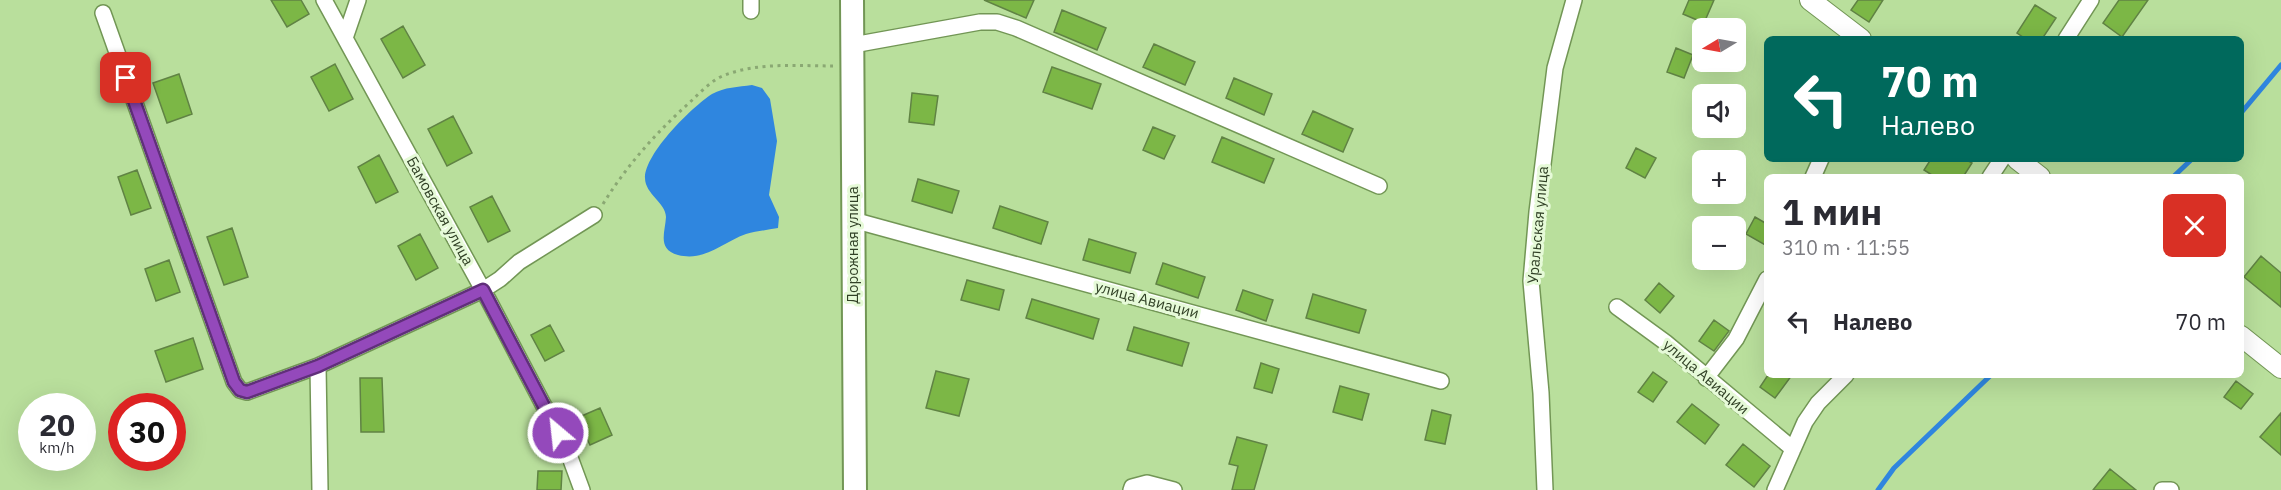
<!DOCTYPE html>
<html lang="ru">
<meta charset="utf-8">
<style>
:root{--surface:#fff;--page:#f2f2f3;--text:#2b2b33;--muted:#7c7c81}
body{margin:0;font-family:"IBM Plex Sans",sans-serif;background:var(--page);color:var(--text);height:100vh;display:flex;flex-direction:column;font-size:22px;white-space:nowrap}
*{box-sizing:border-box;margin:0}
p{font-size:20px;color:var(--muted)}
.icon{flex:none;width:33px;height:33px;fill:none;stroke:currentColor;stroke-width:2;stroke-linecap:round;stroke-linejoin:round}
.map{position:relative;flex:1;overflow:hidden}
.details{position:absolute;left:1764px;top:174px;width:480px;height:204px;display:flex;flex-direction:column;background:var(--surface);border-radius:9px;box-shadow:0 6px 24px #0002}
.details>*{flex:none}
.hud{position:absolute;left:1764px;top:36px;width:480px;height:126px;border-radius:9px;box-shadow:0 6px 24px #0002;background:#00695c;color:#fff;overflow:hidden}
.needle{width:39px;rotate:260deg}
.tools{position:absolute;left:1692px;top:18px;display:grid;gap:12px}
.tools a{display:grid;place-items:center;width:54px;height:54px;border-radius:9px;background:var(--surface);box-shadow:0 6px 24px #0002;font-size:30px}
.speed{position:absolute;left:18px;top:393px;display:flex;gap:12px;font-size:30px;font-weight:700;text-align:center}
.speed>*{display:grid;place-content:center;width:78px;height:78px;border-radius:50%;background:var(--surface);box-shadow:0 6px 24px #0002;line-height:1}
.speed small{font-size:15px;font-weight:400}
.speed .limit{border:9px solid #d22;background:#fff;color:#111}
.pin{position:absolute;display:grid;place-items:center;width:51px;height:51px;color:#fff;margin:-26px;border-radius:12px;box-shadow:0 3px 9px #0006}
.me{position:absolute;width:66px;margin:-33px;rotate:332deg;stroke-linejoin:round;filter:drop-shadow(0 0 4px #0008)}
.turn{display:flex;align-items:center;gap:21px;height:126px;padding:0 18px;font-size:27px}
.turn .icon{width:78px;height:78px;stroke-width:2.5}
.turn b{display:block;font-size:42px;line-height:51px}
.round{display:grid;place-items:center;flex:none;width:63px;height:63px;border-radius:9px;background:var(--page)}
.overview{display:flex;align-items:center;justify-content:space-between;height:102px;padding:0 18px}
h1{font-size:36px;font-weight:700;line-height:45px}
ul{padding:0;list-style:none}
li{display:flex;align-items:center;gap:18px;height:90px;padding:0 18px}
li div{flex:1}
li b{display:block;font-size:22px}
li em{font-style:normal}
.map>svg:first-child{display:block}
.water{fill:#2f86df}
.lines{fill:none;stroke-linecap:round;stroke-linejoin:round}
.stream{stroke:#2f86df;stroke-width:5}
.building{fill:#7cb746;stroke:#608344;stroke-width:1.5}
.minor-casing{stroke:#729655;stroke-width:18}
.major-casing{stroke:#729655;stroke-width:22}
.highway-casing{stroke:#729655;stroke-width:26}
.path{stroke:#8aa873;stroke-width:3;stroke-dasharray:3 4.5;stroke-linecap:butt}
.minor{stroke:#fff;stroke-width:15}
.major{stroke:#fff;stroke-width:20}
.highway{stroke:#fff;stroke-width:22}
.route-casing{stroke:#602f7a;stroke-width:15}
.route{stroke:#9449bb;stroke-width:10}
.labels{text-anchor:middle;stroke-width:6;stroke-linejoin:round;paint-order:stroke}
.street-label{font-size:15px;fill:#314126;stroke:#e6fad8}
</style>
<div class="map">
<svg width="2281" height="490" viewBox="0 0 2281 490">
<rect width="100%" height="100%" fill="#b9df9c"/>
<path class="water" d="M752,85L762,88L770,99L777,141L769,195L779,217L778,228C767,230 757,231 746,234C723,242 705,262 678,255C657,249 665,233 666,217C666,203 645,194 645,178C645,153 692,107 712,94C725,87 738,87 752,85Z"/>
<g class="lines">
<path class="stream" d="M2241,113L2281,65
M2173,177L2192,159
M1878,490L1894,468L1991,375"/>
</g>
<path class="building" d="M271,0H301L309,14L287,27Z
M984,0H1034L1026,18Z
M1689,0H1714L1704,23L1683,14Z
M1858,0H1883L1869,22L1851,10Z
M2119,0H2148L2122,37L2103,23Z
M2035,5L2056,18L2042,39H2026L2017,33Z
M1062,10L1106,28L1097,50L1054,32Z
M403,26L425,65L403,78L381,39Z
M1154,44L1195,62L1185,85L1143,67Z
M1676,48L1693,55L1684,78L1667,72Z
M335,64L353,99L329,111L311,77Z
M1052,67L1101,84L1092,109L1043,92Z
M179,74L192,114L167,123L153,83Z
M1234,78L1272,94L1264,115L1226,98Z
M912,93L938,96L934,125L909,122Z
M1313,111L1353,129L1343,152L1302,134Z
M453,116L472,153L447,166L428,129Z
M1153,127L1175,136L1164,159L1143,150Z
M1222,137L1274,159L1264,183L1212,162Z
M1636,148L1656,158L1645,178L1626,168Z
M379,155L398,192L376,203L358,167Z
M1931,159H1965L1972,163L1963,177H1935L1924,170Z
M137,170L151,208L131,215L118,177Z
M918,179L959,191L952,213L912,201Z
M492,196L510,231L488,242L470,207Z
M1000,206L1048,222L1041,244L993,228Z
M1755,217L1767,224V246L1746,234Z
M232,228L248,277L224,285L207,237Z
M420,234L438,268L416,280L398,246Z
M1089,239L1136,253L1130,273L1083,260Z
M2261,256L2281,273V307L2244,277Z
M169,260L180,292L156,301L145,269Z
M1163,263L1205,277L1198,298L1156,284Z
M967,280L1004,290L999,310L961,300Z
M1659,283L1674,296L1660,313L1645,300Z
M1243,290L1273,300L1266,321L1236,310Z
M1313,294L1366,310L1359,333L1306,318Z
M1032,299L1099,319L1093,339L1026,318Z
M1714,320L1729,331L1714,351L1699,341Z
M550,325L564,351L545,361L531,335Z
M1134,327L1189,343L1182,366L1127,350Z
M193,338L203,369L166,382L155,351Z
M1261,363L1279,369L1272,393L1254,388Z
M936,371L969,379L959,416L926,408Z
M1653,372L1667,382L1653,402L1638,392Z
M1768,375H1792L1775,398L1760,387Z
M360,378H382L384,432H361Z
M2236,381L2253,394L2241,409L2224,397Z
M1340,386L1369,394L1362,420L1333,412Z
M1692,404L1719,425L1705,444L1677,422Z
M600,408L612,435L590,445L577,418Z
M1432,410L1451,415L1445,444L1425,440Z
M2281,413V455L2260,437Z
M1237,437L1267,445L1254,490H1232L1238,466L1229,464Z
M1743,444L1770,466L1754,487L1726,465Z
M2110,469L2136,490H2093Z
M538,471H562L561,490H537Z"/>
<g class="lines">
<defs>
<path id="minor" d="M324,0L489,301L568,452L582,490
M751,0V11
M103,13L234,382L240,390L247,392L318,366L320,490
M345,38L358,0
M2066,39L2091,0
M853,45L980,22H997L1016,28L1379,186
M1813,177L1821,159
M1990,177L2002,159
M853,220L1441,381
M1617,307L1665,342L1793,449
M318,366L483,290L500,279L519,262L594,215
M1706,378L1736,339L1767,279
M1131,490L1132,487L1147,483L1174,490
M1545,490L1541,393L1531,281L1537,212L1555,68L1574,0
M1775,490L1805,422L1818,403L1846,375
M2162,490H2171"/>
<path id="major" d="M1810,0L1861,39
M2017,159L2040,177
M2241,336L2281,368"/>
<path id="highway" d="M852,0L855,490"/>
</defs>
<use href="#minor" class="minor-casing"/>
<use href="#major" class="major-casing"/>
<use href="#highway" class="highway-casing"/>
<path class="path" d="M603,204C627,165 656,133 689,103C700,93 711,80 725,75C759,62 800,66 835,66"/>
<use href="#minor" class="minor"/>
<use href="#major" class="major"/>
<use href="#highway" class="highway"/>
</g>
<g class="lines">
<defs>
<path id="route" d="M126,78L234,382L240,390L247,392L318,366L483,290L558,433"/>
</defs>
<use href="#route" class="route-casing"/>
<use href="#route" class="route"/>
</g>
<g class="labels">
<g class="street-label">
<text transform="translate(440 211) rotate(61)" y="5">Бамовская улица</text>
<text transform="translate(1538 225) rotate(-85)" y="5">Уральская улица</text>
<text transform="translate(853 245) rotate(-90)" y="5">Дорожная улица</text>
<text transform="translate(1147 300) rotate(15)" y="5">улица Авиации</text>
<text transform="translate(1706 377) rotate(40)" y="5">улица Авиации</text>
</g>
</g>
</svg>
<div class="tools">
<a><svg class="needle" viewBox="-14 -14 28 28"><path d="M0-13l5 13h-10z" fill="#e53935"/><path d="M0 13l5-13h-10z" fill="#7c7c81"/></svg></a>
<a><svg class="icon" aria-label="sound" viewBox="0 0 24 24"><path d="M4 9h4l5-4v14l-5-4H4zM17 9q2 3 0 6"/></svg></a>
<a>+</a>
<a>−</a>
</div>
<div class="speed"><div>20<small>km/h</small></div><div class="limit">30</div></div>
<div class="pin" style="left:126px;top:78px;background:#d93025"><svg class="icon" aria-label="arrive" viewBox="0 0 24 24"><path d="M6 21V4h12l-3 4 3 4H6"/></svg></div>
<svg class="me" style="left:558px;top:433px" viewBox="-20 -20 40 40"><circle r="17" fill="#9449bb" stroke="#fff" stroke-width="3"/><path d="M0-11L8 9 0 5-8 9z" fill="#fff"/></svg>
<div class="hud">
<div class="turn"><svg class="icon" aria-label="left" viewBox="0 0 24 24"><path d="M17 20v-9H6M10 6l-5 5 5 5"/></svg><div><b>70 m</b>Налево</div></div>
</div>
<section class="details">
<div class="overview"><div><h1>1 мин</h1><p>310 m · 11:55</p></div><a class="round" style="background:#d93025;color:#fff"><svg class="icon" aria-label="close" viewBox="0 0 24 24"><path d="M6 6l12 12M18 6L6 18"/></svg></a></div>
<ul>
<li><svg class="icon" aria-label="left" viewBox="0 0 24 24"><path d="M17 20v-9H6M10 6l-5 5 5 5"/></svg><div><b>Налево</b></div><em>70 m</em></li>
</ul>
</section>
</div>
